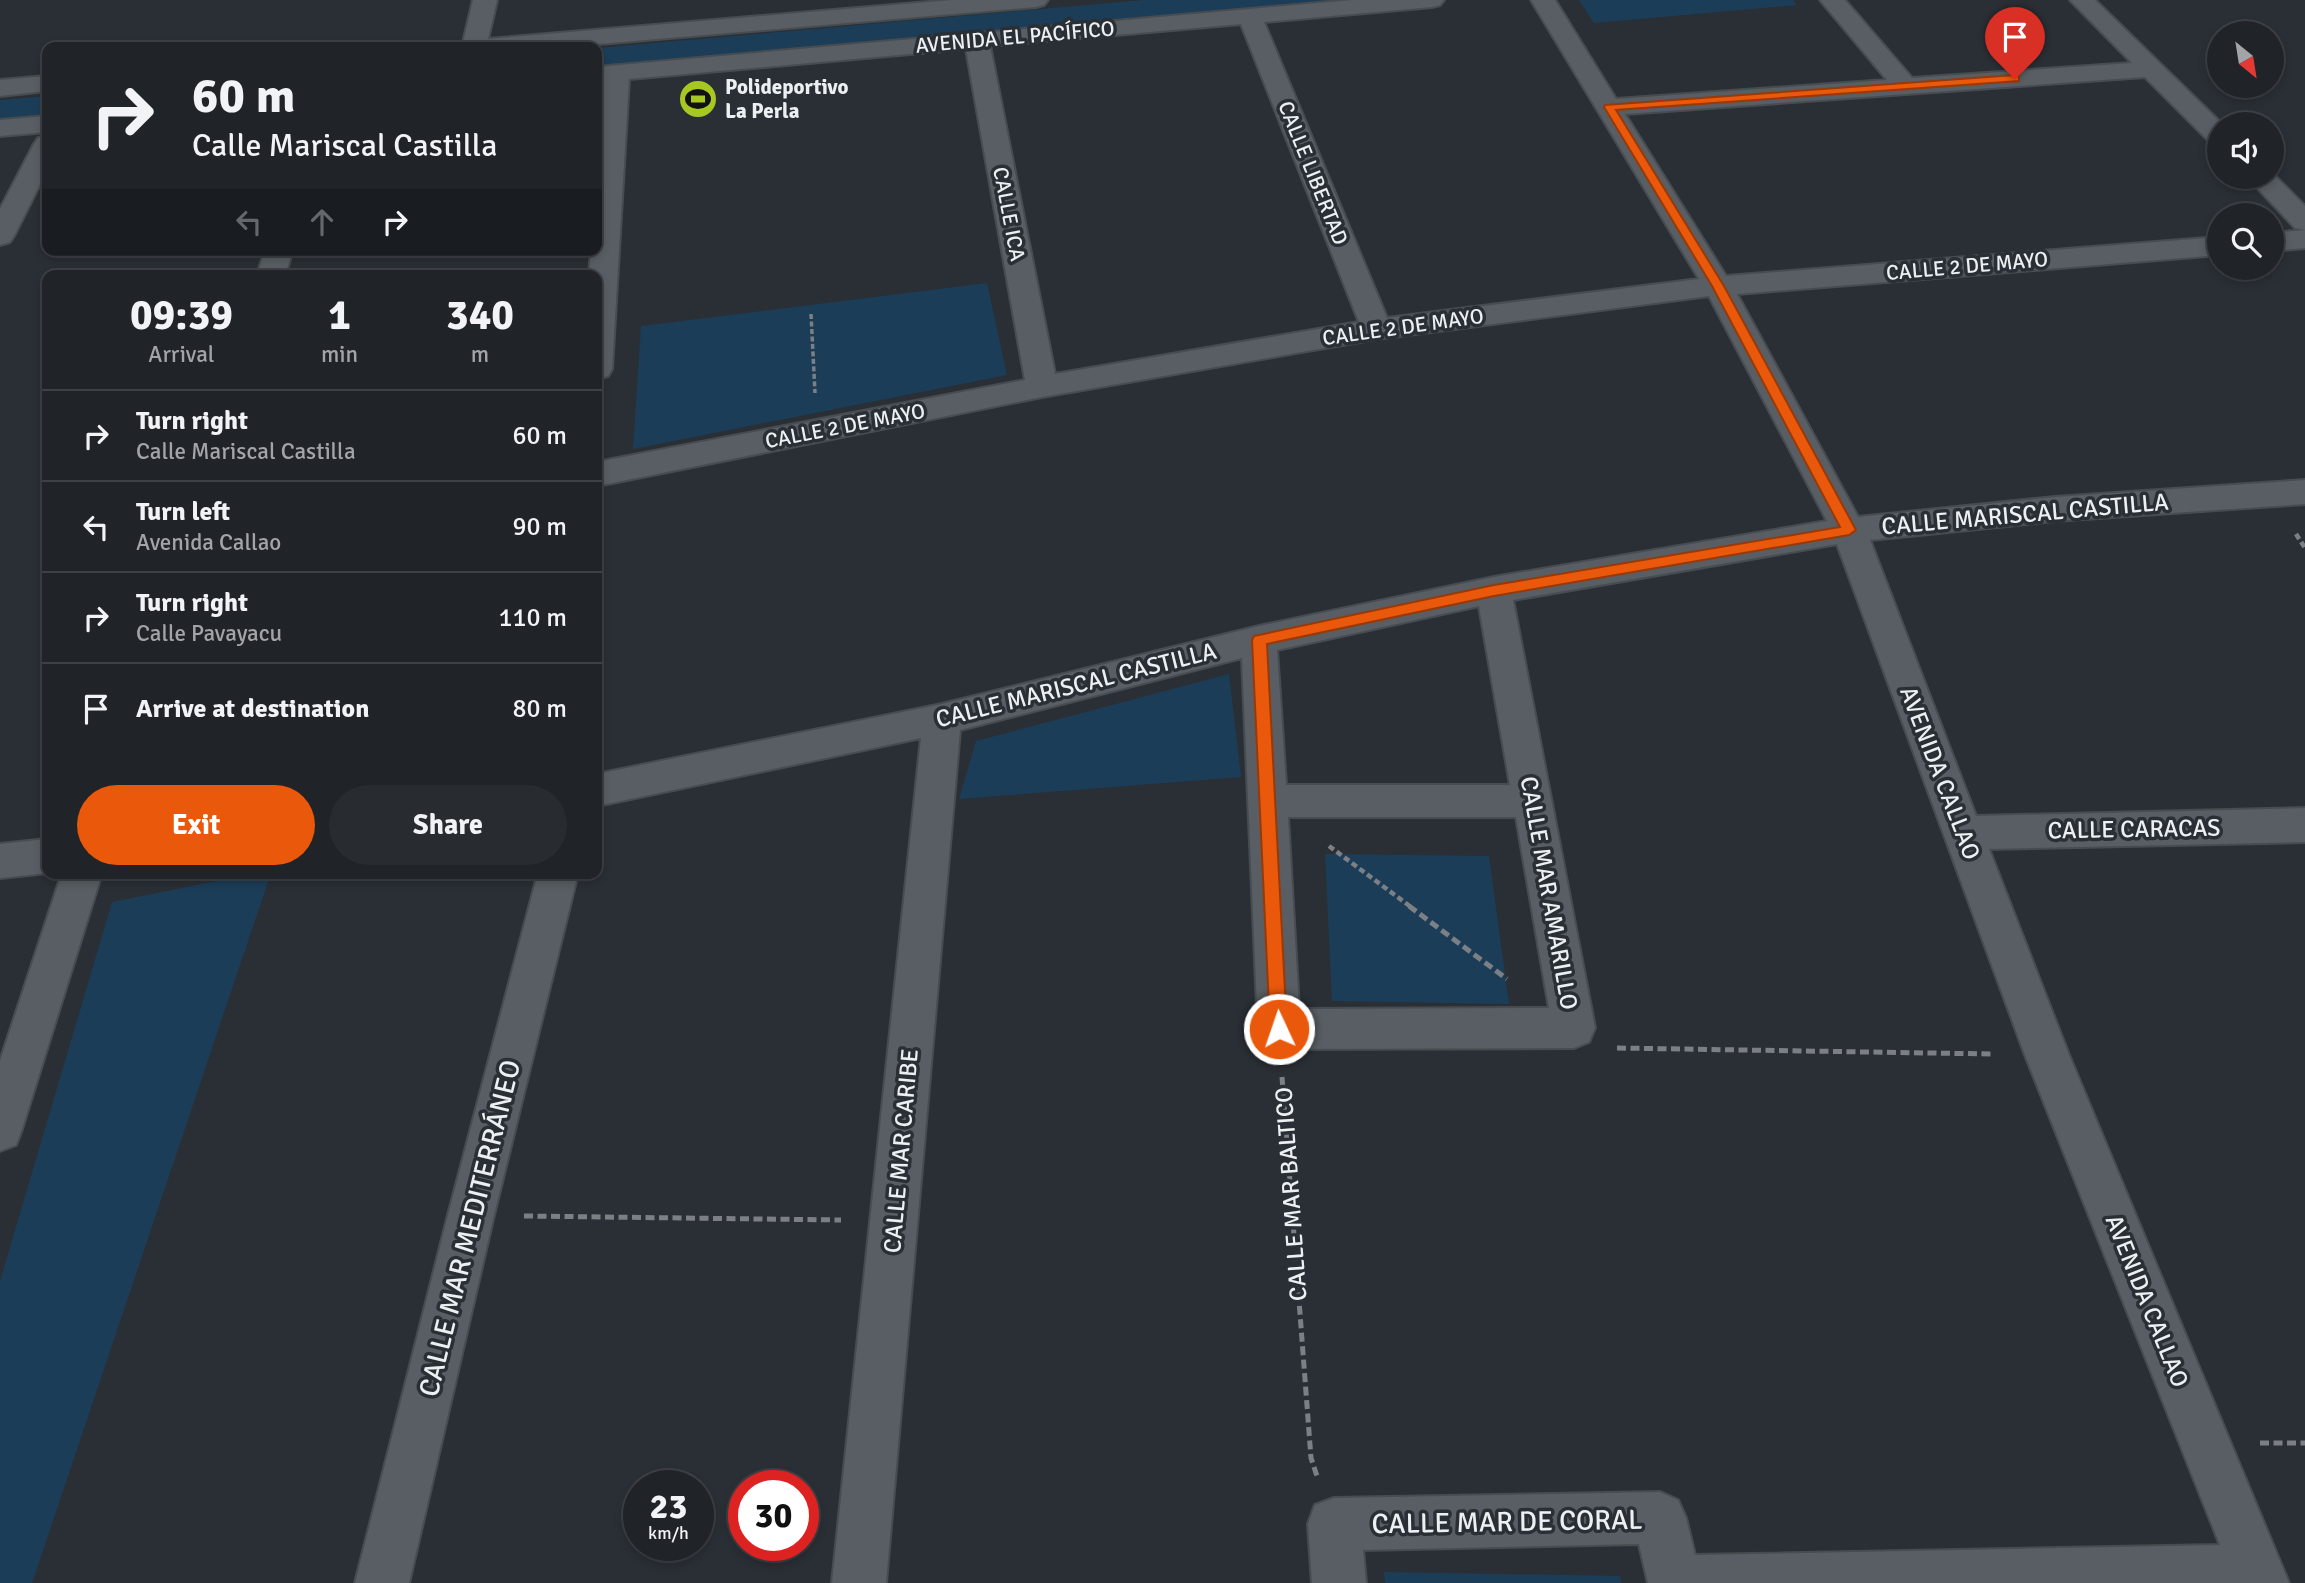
<!DOCTYPE html>
<meta charset="utf-8">
<style>
:root{--surface:#202328;--page:#282b30;--text:#f1f3f6;--muted:#a2a4a8;--line:#3d4045;--accent:#ea580c}
body{margin:0;font-family:Signika,sans-serif;background:var(--page);color:var(--text);height:100vh;display:flex;flex-direction:column;font-size:26px;white-space:nowrap}
*{box-sizing:border-box;margin:0}
p{font-size:23px;color:var(--muted)}
.icon{flex:none;width:38px;height:38px;fill:none;stroke:currentColor;stroke-width:2;stroke-linecap:round;stroke-linejoin:round}
.map{position:relative;flex:1;overflow:hidden}
.side{position:absolute;left:42px;top:270px;width:560px;height:609px;display:flex;flex-direction:column;background:var(--surface);border-radius:14px;box-shadow:0 4px 10px #0003,0 0 0 2px var(--line)}
.side>*{flex:none}
.top-card{position:absolute;left:42px;top:42px;width:560px;height:214px;border-radius:14px;box-shadow:0 4px 10px #0003,0 0 0 2px var(--line);background:#202328;color:var(--text);overflow:hidden}
.needle{width:46px;rotate:150deg}
.controls{position:absolute;left:2207px;top:21px;display:grid;gap:14px}
.controls a{display:grid;place-items:center;width:77px;height:77px;border-radius:50%;background:var(--surface);box-shadow:0 4px 10px #0003,0 0 0 2px var(--line);font-size:35px}
.speed{position:absolute;left:623px;top:1470px;display:flex;gap:14px;font-size:35px;font-weight:700;text-align:center}
.speed>*{display:grid;place-content:center;width:91px;height:91px;border-radius:50%;background:var(--surface);box-shadow:0 4px 10px #0003,0 0 0 2px var(--line);line-height:1}
.speed small{font-size:18px;font-weight:400}
.speed .limit{border:10px solid #d22;background:#fff;color:#111}
.pin{position:absolute;display:grid;place-items:center;width:60px;height:60px;color:#fff;margin:-72px -30px;border-radius:50% 50% 50% 0;rotate:-45deg;box-shadow:0 0 7px #0007}
.pin .icon{rotate:45deg}
.me{position:absolute;width:77px;margin:-38px;rotate:357deg;stroke-linejoin:round;filter:drop-shadow(0 0 5px #0008)}
.turn{display:flex;align-items:center;gap:24px;height:147px;padding:0 35px;font-size:32px}
.turn .icon{width:91px;height:91px;stroke-width:2.5}
.turn b{display:block;font-size:49px;line-height:60px}
.lanes{display:flex;align-items:center;height:66px;padding:0 35px;background:#0003;justify-content:center;gap:35px;direction:ltr}
.lanes .off{opacity:.35}
.eta{display:flex;justify-content:space-evenly;align-items:center;height:119px;text-align:center}
.eta b{font-size:42px;font-weight:700;line-height:49px}
.primary-button{display:flex;gap:14px;margin-top:auto;padding:14px 35px}
.primary-button a{flex:1;height:80px;border-radius:42px;background:var(--accent);color:#fff;font-size:28px;font-weight:700;line-height:80px;text-align:center}
.primary-button a+a{background:var(--page);color:var(--text)}
ul{padding:0;list-style:none}
li{display:flex;align-items:center;gap:21px;height:91px;padding:0 35px;border-top:2px solid var(--line)}
li div{flex:1}
li b{display:block;font-size:26px}
li em{font-style:normal}
.map>svg:first-child{display:block}
.green{fill:#1c3d58}
.lines{fill:none;stroke-linecap:round;stroke-linejoin:round}
.minor-casing{stroke:#474c50;stroke-width:4}
.path-far2{stroke:#7c8085;stroke-width:3.5;stroke-dasharray:5 2.5;stroke-linecap:butt}
.path-far1{stroke:#7c8085;stroke-width:4.5;stroke-dasharray:6 3.5;stroke-linecap:butt}
.path{stroke:#7c8085;stroke-width:5;stroke-dasharray:9 4.5;stroke-linecap:butt}
.minor{fill:#585e63;fill-rule:evenodd}
.route{fill:#ea580c;stroke:#983908;stroke-width:2}
.labels{text-anchor:middle;stroke-width:7;stroke-linejoin:round;paint-order:stroke}
.far-street-label{font-size:21px;fill:#ecf0f3;stroke:#2a2f35}
.far-poi-label{font-size:21px;font-weight:bold;fill:#ecf0f3;stroke:#2a2f35;text-anchor:start}
.street-label{font-size:24px;fill:#ecf0f3;stroke:#2a2f35}
.near-street-label{font-size:28px;fill:#ecf0f3;stroke:#2a2f35}
</style>
<div class="map">
<svg width="2305" height="1583" viewBox="0 0 2305 1583">
<rect width="100%" height="100%" fill="#2a2f35"/>
<path class="green" d="M1144,0H1394L597,71V48Z
M1579,0H1793L1797,5L1594,23Z
M47,96V120L0,124V100Z
M987,283L1007,375L633,449L641,326Z
M1229,674L1241,777L959,799L976,741Z
M1325,854L1489,856L1509,1004L1332,1001Z
M256,873H271L32,1583H0V1281L112,902Z
M1384,1572L1620,1576L1621,1583H1385Z"/>
<g class="lines">
<defs>
<path id="minor" d="M473,0H497L488,39L952,0H1048L1044,5L1036,7L563,47H462Z
M1352,0H1444L1440,5L1432,7L1264,22L1387,318L1699,279L1531,0H1555L1616,99L1887,80L1820,0H1845L1912,78L2132,63L2070,0H2095L2222,124H2219V144L2210,142L2145,77L1625,114L1726,276L2219,237V255L1737,294L1858,517L2055,497L2305,480V504L2055,521L1870,540L1976,816L2305,808V842L1989,849L2069,1055L2289,1583H1648L1639,1544L1363,1550L1366,1583H1312L1308,1524L1315,1505L1334,1498L1660,1492L1678,1500L1686,1518L1695,1555L2220,1545L2025,1055L1837,544L1513,600L1595,1028L1589,1042L1574,1048L1279,1049L1264,1043L1258,1029L1242,658L960,730L886,1583H832L921,738L597,806V774L942,704L1259,626L1494,577L1827,521L1709,296L1377,339L1042,397L597,486V462L1025,380L966,49L629,79L612,369L608,376L597,379V275H589L591,250H597V174L604,81H597V67ZM1241,24L1359,322L1055,374L990,46ZM1479,606L1510,785H1286L1277,650ZM1288,817H1516L1549,1008L1299,1009Z
M47,76V91L0,96V80Z
M47,116V132L0,136V120Z
M47,136V170L14,236L10,242L0,245V209L34,144L38,138Z
M2272,173L2305,206V248L2272,251V233L2305,230L2295,228L2247,177H2272Z
M265,250H293L285,275H257Z
M47,839V873L0,878V844Z
M62,873H102L22,1129L16,1145L0,1151V1061Z
M538,873H578L494,1215L409,1583H355L448,1215Z"/>
</defs>
<use href="#minor" class="minor-casing"/>
<path class="path-far2" d="M811,314L815,393"/>
<path class="path-far1" d="M2296,534L2305,548
M1329,846L1411,907"/>
<path class="path" d="M1409,906L1507,979
M1617,1048L1993,1054
M1282,1077L1311,1458L1317,1476
M524,1216L841,1220
M2260,1443H2305"/>
<use href="#minor" class="minor"/>
</g>
<path class="route" d="M2015,75L2019,76V81L1616,110L1724,286L1856,530L1849,535L1494,596L1267,644L1287,1029L1285,1035L1279,1037L1272,1035L1270,1029L1252,640L1254,636L1494,585L1840,527L1712,286L1604,107L1605,105Z"/>
<defs>
<symbol id="stadium-disc" viewBox="-11 -11 22 22"><circle r="9.5" fill="#a6c821" stroke="#2a2f35"/><path d="M0-5a6.5 5 0 1 0 0 10a6.5 5 0 1 0 0-10ZM-3.5-1.8h7v3.6h-7Z" fill="#111"/></symbol>
</defs>
<g fill-rule="evenodd">
<use href="#stadium-disc" x="676" y="77" width="44" height="44"/>
</g>
<g class="labels">
<g class="far-street-label">
<text transform="translate(1015 37) rotate(-5)" y="7">AVENIDA EL PACÍFICO</text>
<text transform="translate(1313 173) rotate(68)" y="7">CALLE LIBERTAD</text>
<text transform="translate(1009 214) rotate(79)" y="7">CALLE ICA</text>
<text transform="translate(1967 266) rotate(-5)" y="7">CALLE 2 DE MAYO</text>
<text transform="translate(1403 327) rotate(-8)" y="7">CALLE 2 DE MAYO</text>
<text transform="translate(845 426) rotate(-11)" y="7">CALLE 2 DE MAYO</text>
</g>
<g class="far-poi-label">
<text x="725" y="94">Polideportivo<tspan x="725" dy="24">La Perla</tspan></text>
</g>
<g class="street-label">
<text transform="translate(2025 514) rotate(-5)" y="8">CALLE MARISCAL CASTILLA</text>
<text transform="translate(1076 685) rotate(-14)" y="8">CALLE MARISCAL CASTILLA</text>
<text transform="translate(1940 773) rotate(69)" y="8">AVENIDA CALLAO</text>
<text transform="translate(2134 829) rotate(-1)" y="8">CALLE CARACAS</text>
<text transform="translate(1549 893) rotate(80)" y="8">CALLE MAR AMARILLO</text>
<text transform="translate(901 1151) rotate(-85)" y="8">CALLE MAR CARIBE</text>
<text transform="translate(1291 1194) rotate(-94)" y="8">CALLE MAR BALTICO</text>
<text transform="translate(2147 1301) rotate(68)" y="8">AVENIDA CALLAO</text>
</g>
<g class="near-street-label">
<text transform="translate(469 1228) rotate(-76)" y="10">CALLE MAR MEDITERRÁNEO</text>
<text transform="translate(1507 1521) rotate(-1)" y="10">CALLE MAR DE CORAL</text>
</g>
</g>
</svg>
<div class="controls">
<a><svg class="needle" viewBox="-14 -14 28 28"><path d="M0-13l5 13h-10z" fill="#e53935"/><path d="M0 13l5-13h-10z" fill="#a2a4a8"/></svg></a>
<a><svg class="icon" aria-label="sound" viewBox="0 0 24 24"><path d="M4 9h4l5-4v14l-5-4H4zM17 9q2 3 0 6"/></svg></a>
<a><svg class="icon" aria-label="search" viewBox="0 0 24 24"><circle cx="10" cy="10" r="6"/><path d="M15 15l6 6"/></svg></a>
</div>
<div class="speed"><div>23<small>km/h</small></div><div class="limit">30</div></div>
<div class="pin" style="left:2015px;top:79px;background:#d93025"><svg class="icon" aria-label="arrive" viewBox="0 0 24 24"><path d="M6 21V4h12l-3 4 3 4H6"/></svg></div>
<svg class="me" style="left:1279px;top:1029px" viewBox="-20 -20 40 40"><circle r="17" fill="#ea580c" stroke="#fff" stroke-width="3"/><path d="M0-11L8 9 0 5-8 9z" fill="#fff"/></svg>
<div class="top-card">
<div class="turn"><svg class="icon" aria-label="right" viewBox="0 0 24 24"><path d="M7 20v-9h11M14 6l5 5-5 5"/></svg><div><b>60 m</b>Calle Mariscal Castilla</div></div>
<div class="lanes"><svg class="icon off" aria-label="left" viewBox="0 0 24 24"><path d="M17 20v-9H6M10 6l-5 5 5 5"/></svg><svg class="icon off" aria-label="ahead" viewBox="0 0 24 24"><path d="M12 20V5M6 11l6-6 6 6"/></svg><svg class="icon" aria-label="right" viewBox="0 0 24 24"><path d="M7 20v-9h11M14 6l5 5-5 5"/></svg></div>
</div>
<section class="side">
<div class="eta">
<div><b>09:39</b><p>Arrival</p></div>
<div><b>1</b><p>min</p></div>
<div><b>340</b><p>m</p></div>
</div>
<ul>
<li><svg class="icon" aria-label="right" viewBox="0 0 24 24"><path d="M7 20v-9h11M14 6l5 5-5 5"/></svg><div><b>Turn right</b><p>Calle Mariscal Castilla</p></div><em>60 m</em></li>
<li><svg class="icon" aria-label="left" viewBox="0 0 24 24"><path d="M17 20v-9H6M10 6l-5 5 5 5"/></svg><div><b>Turn left</b><p>Avenida Callao</p></div><em>90 m</em></li>
<li><svg class="icon" aria-label="right" viewBox="0 0 24 24"><path d="M7 20v-9h11M14 6l5 5-5 5"/></svg><div><b>Turn right</b><p>Calle Pavayacu</p></div><em>110 m</em></li>
<li><svg class="icon" aria-label="arrive" viewBox="0 0 24 24"><path d="M6 21V4h12l-3 4 3 4H6"/></svg><div><b>Arrive at destination</b></div><em>80 m</em></li>
</ul>
<div class="primary-button"><a>Exit</a><a>Share</a></div>
</section>
</div>
